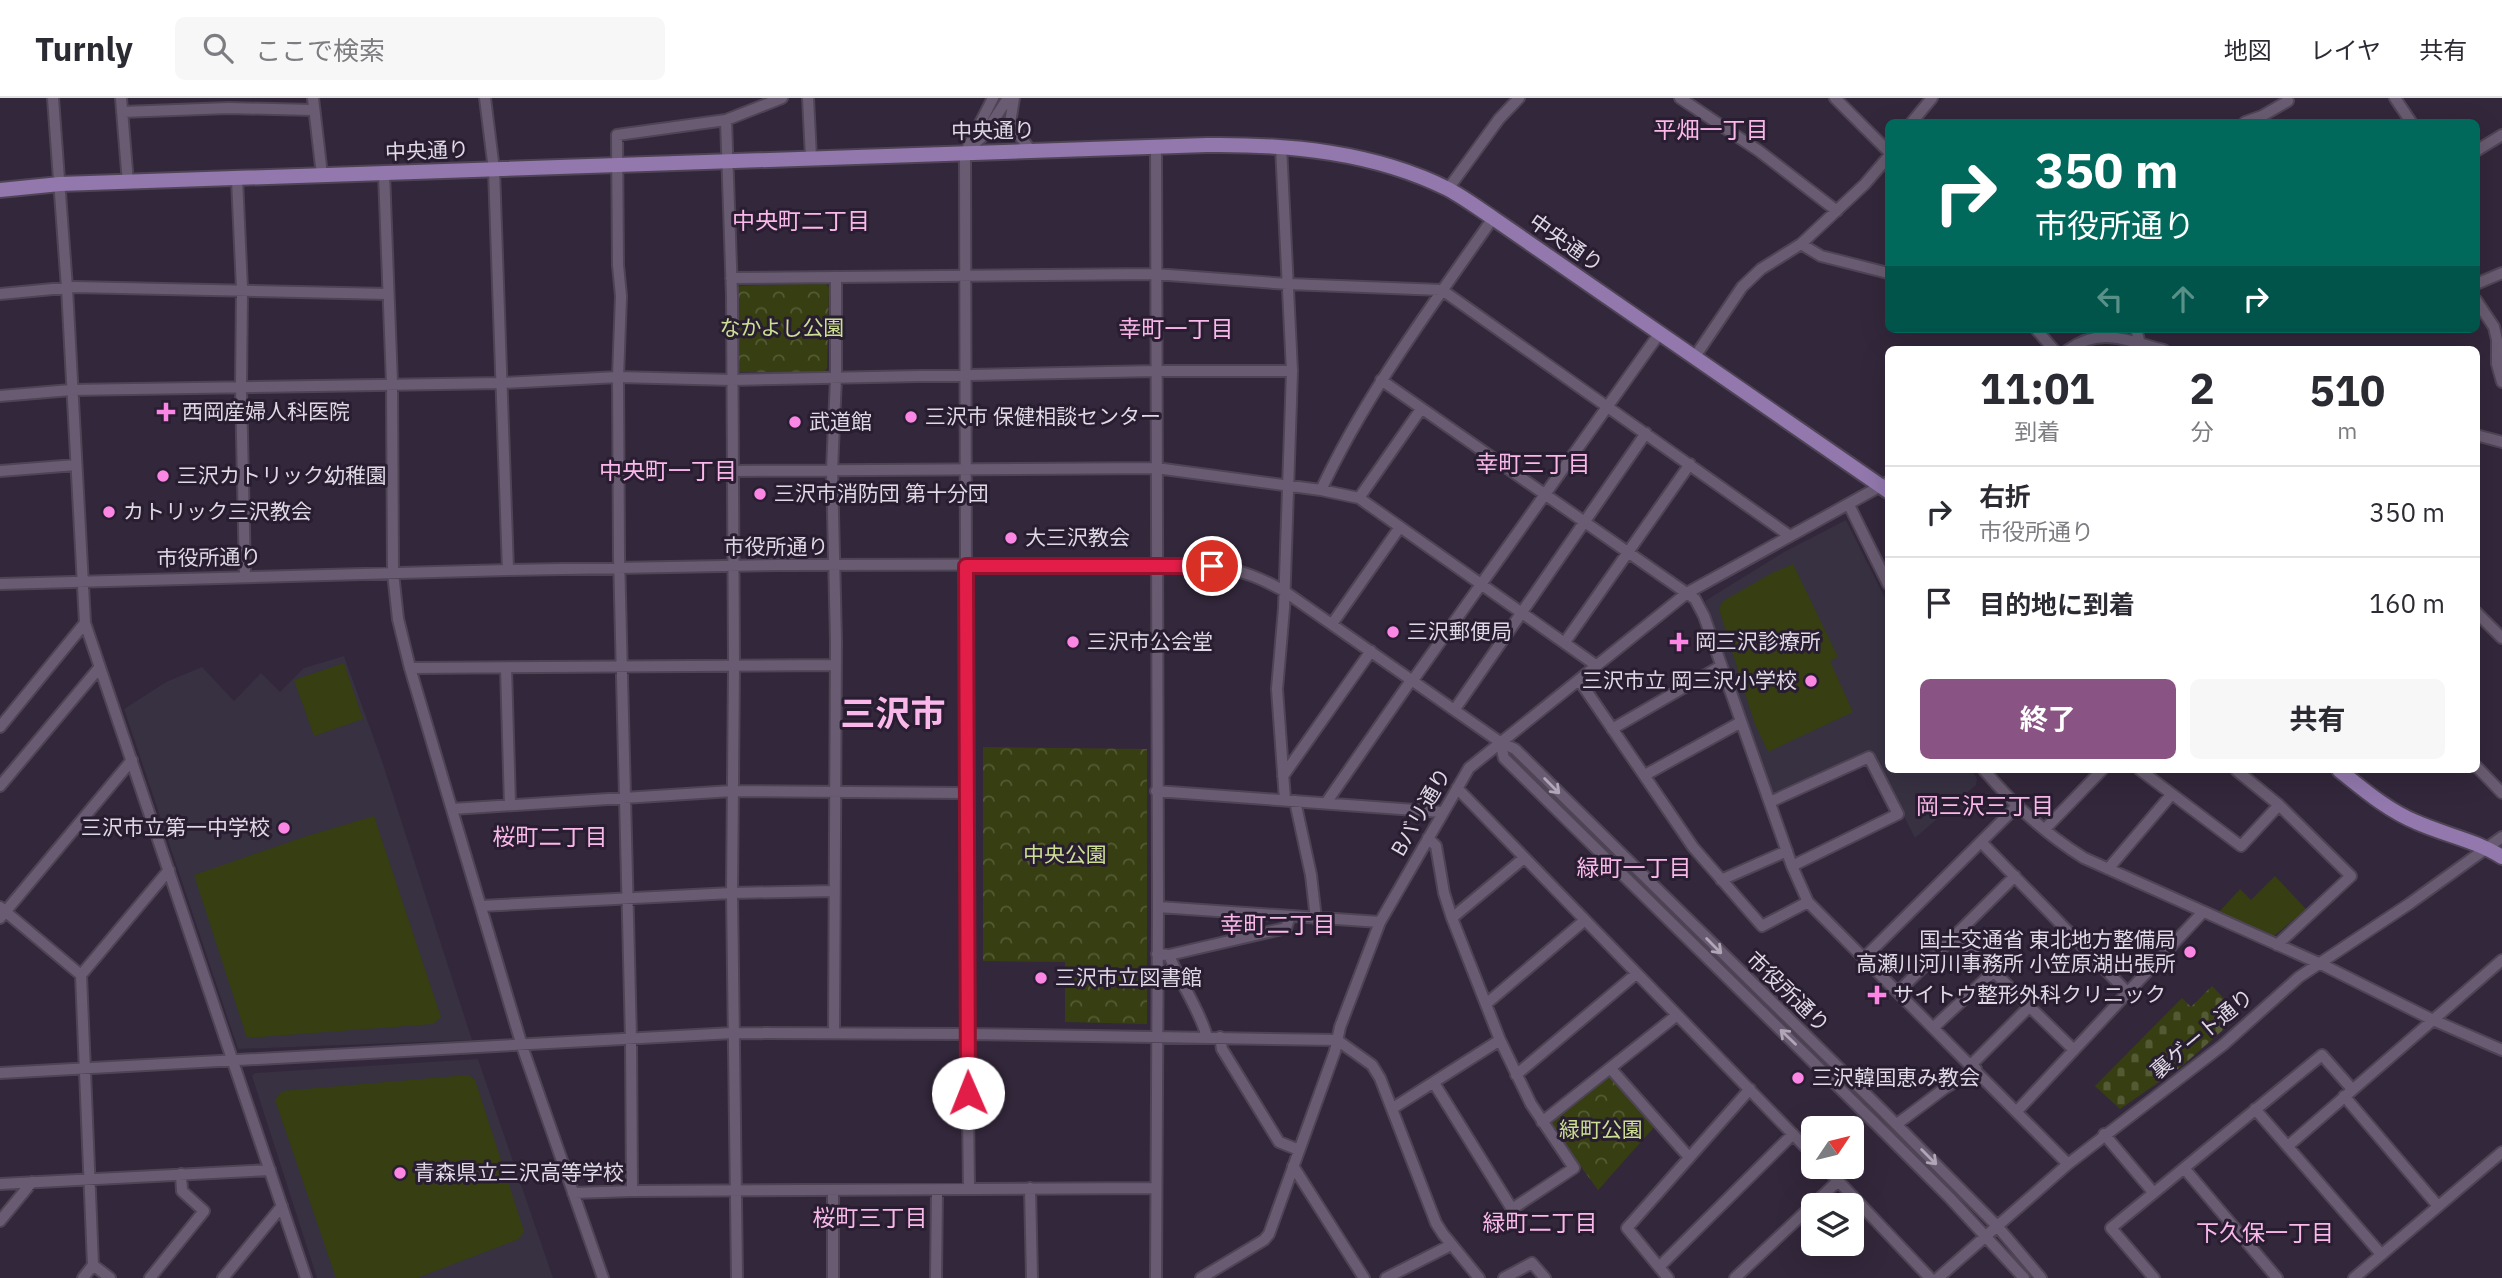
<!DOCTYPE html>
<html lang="ja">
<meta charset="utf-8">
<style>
:root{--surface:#fff;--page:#f7f7f7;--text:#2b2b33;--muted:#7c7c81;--line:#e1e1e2;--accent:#895483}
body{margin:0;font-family:"IBM Plex Sans","Noto Sans JP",sans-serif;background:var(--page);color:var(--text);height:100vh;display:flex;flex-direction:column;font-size:26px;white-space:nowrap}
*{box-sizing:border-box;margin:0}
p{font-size:23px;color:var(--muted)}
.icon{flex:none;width:38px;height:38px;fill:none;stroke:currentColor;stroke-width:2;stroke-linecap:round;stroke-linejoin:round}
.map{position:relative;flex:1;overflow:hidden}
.drawer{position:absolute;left:1885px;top:248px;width:595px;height:427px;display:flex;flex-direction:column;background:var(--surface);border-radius:10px;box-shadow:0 7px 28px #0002}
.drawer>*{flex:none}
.guide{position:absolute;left:1885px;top:21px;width:595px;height:214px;border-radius:10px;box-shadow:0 7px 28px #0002;background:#00695c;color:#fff;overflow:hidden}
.needle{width:46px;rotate:55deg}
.tools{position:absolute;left:1801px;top:1018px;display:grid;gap:14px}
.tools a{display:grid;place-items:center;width:63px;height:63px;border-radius:10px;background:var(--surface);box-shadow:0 7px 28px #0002;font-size:35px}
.pin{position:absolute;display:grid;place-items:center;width:60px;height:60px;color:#fff;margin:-30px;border:4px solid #fff;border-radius:50%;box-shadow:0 2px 7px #0007}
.me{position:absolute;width:77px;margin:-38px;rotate:359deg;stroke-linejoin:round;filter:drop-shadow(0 0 5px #0008)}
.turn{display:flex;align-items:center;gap:24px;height:147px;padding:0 35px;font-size:32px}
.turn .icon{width:91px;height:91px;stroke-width:2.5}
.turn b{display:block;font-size:49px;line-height:60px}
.lanes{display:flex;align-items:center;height:66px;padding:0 35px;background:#0003;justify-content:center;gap:35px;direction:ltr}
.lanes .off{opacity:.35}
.eta{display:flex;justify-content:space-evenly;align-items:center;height:119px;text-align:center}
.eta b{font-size:42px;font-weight:700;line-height:49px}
.primary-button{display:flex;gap:14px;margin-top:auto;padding:14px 35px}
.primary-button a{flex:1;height:80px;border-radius:10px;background:var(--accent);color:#fff;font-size:28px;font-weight:700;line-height:80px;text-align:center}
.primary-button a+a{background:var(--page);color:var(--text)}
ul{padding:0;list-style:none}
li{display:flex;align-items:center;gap:21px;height:91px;padding:0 35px;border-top:2px solid var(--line)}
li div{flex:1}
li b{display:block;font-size:26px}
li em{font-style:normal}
header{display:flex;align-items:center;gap:42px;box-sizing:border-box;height:98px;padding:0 35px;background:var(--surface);border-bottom:2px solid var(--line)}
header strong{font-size:33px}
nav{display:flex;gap:38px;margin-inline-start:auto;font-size:24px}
.search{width:490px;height:63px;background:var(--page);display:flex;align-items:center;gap:18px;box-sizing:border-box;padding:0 24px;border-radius:10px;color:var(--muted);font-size:26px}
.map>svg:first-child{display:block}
.education{fill:#373142}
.cemetery{fill:url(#cemetery-stones)}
.park{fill:url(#park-crowns)}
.pitch{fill:#373f12}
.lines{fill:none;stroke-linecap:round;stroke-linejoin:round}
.minor-casing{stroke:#4e4455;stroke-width:14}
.major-casing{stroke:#4e4455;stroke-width:18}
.minor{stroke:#695c72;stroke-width:10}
.major{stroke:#9278ad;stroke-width:14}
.oneway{stroke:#b0a6b7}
.route-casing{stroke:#92132f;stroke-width:18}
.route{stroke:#e11d48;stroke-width:12}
.poi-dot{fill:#fc86e4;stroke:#291e31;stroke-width:2.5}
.labels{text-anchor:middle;stroke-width:6;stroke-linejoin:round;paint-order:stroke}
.street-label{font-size:21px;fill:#dfd8e5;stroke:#291e31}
.park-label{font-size:21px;fill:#cddf93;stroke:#291e31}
.poi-label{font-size:21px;fill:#dfd8e5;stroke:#291e31;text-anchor:start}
.neighbourhood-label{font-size:23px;fill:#fab8ea;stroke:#291e31}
.town-label{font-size:35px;font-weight:bold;fill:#fab8ea;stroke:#291e31}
</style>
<header>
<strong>Turnly</strong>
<div class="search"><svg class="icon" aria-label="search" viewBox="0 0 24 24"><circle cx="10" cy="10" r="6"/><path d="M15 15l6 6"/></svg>ここで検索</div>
<nav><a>地図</a><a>レイヤ</a><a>共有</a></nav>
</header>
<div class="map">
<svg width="2502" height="1180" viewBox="0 0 2502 1180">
<defs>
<pattern id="cemetery-stones" width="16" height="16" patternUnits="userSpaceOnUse" patternTransform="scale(1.75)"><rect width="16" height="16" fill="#373f12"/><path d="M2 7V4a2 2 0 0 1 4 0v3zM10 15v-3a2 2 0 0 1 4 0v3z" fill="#545a34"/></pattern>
<pattern id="park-crowns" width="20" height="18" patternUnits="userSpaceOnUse" patternTransform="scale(1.75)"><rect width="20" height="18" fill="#373f12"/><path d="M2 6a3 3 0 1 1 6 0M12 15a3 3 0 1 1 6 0" fill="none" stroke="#545a34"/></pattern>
</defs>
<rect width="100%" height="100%" fill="#33273b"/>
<path class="education" d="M1846,422L1888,506V672H1972L1977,681L1976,687L1915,740L1870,653L1771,697L1705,503L1784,454Z
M344,558L382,663L472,942L238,951L124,611L166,584L202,569L234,603L261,575L280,594L304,570Z
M478,961L553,1180H317L252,978L255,975Z"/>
<path class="cemetery" d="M2212,888L2240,917L2182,968L2120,1011L2095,988L2182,900L2191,909Z"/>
<path class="park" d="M825,185L829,189L827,270L824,274H739L736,271L735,188Z
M983,649L1147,651V926L1065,924V864L983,863Z
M1609,977L1655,1028L1598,1092L1549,1025Z"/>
<path class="pitch" d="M1793,466L1838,559L1830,563L1853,614L1768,654L1754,624L1719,511L1723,503L1772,475Z
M344,565L363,621L314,638L294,582Z
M374,718L441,919L433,926L247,940L194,777L304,739Z
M2275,778L2306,811L2273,839L2219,814L2240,791L2251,802Z
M468,977L475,982L524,1133L519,1141L417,1180H336L275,1002L282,993Z"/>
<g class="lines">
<defs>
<path id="minor" d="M53,0L67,190L85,525L306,1180
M121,0L128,85
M313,0L322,77
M485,0L494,72L508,472
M782,0L726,22L617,37L618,167L621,198L618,279L619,458L631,941L632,1093L1156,1090
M808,0L811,59
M1014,0L1010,25L1032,54
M1680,0L1759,53L1837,113
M1835,0L1888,53
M2395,0L2411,24
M122,14L229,10L314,12
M726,22L732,198L734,568L732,795L737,1180
M1912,24L1932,0
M2245,24L2262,18L2288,3
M972,48L984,37L1008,0
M1281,48L1292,273
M1156,49L1158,809L1156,1180
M2476,53L2502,37
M384,75L392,286L393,475L398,521L410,570L522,948L603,1180
M237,81L242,191L241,290L245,478
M1448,91L1499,21L1519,0
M1493,120C1432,208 1367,294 1321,392L1359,400L1597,568
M1801,146L1821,158L1888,175
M731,180L1155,176L1288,186L1442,192L1790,438
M2476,186L2502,175
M0,196L74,189L388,196
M2476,202L2494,229L2497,242V266L2502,284
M2036,231L2054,252
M2136,231L2140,246
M2068,252C2102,228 2127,243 2164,252
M1694,260L1742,189L1761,171L1801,146L1865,86L1888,59
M1381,282L1695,501L1704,518L1792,768L1808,804L2068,1066
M0,298L71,292L502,285L618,279L732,282L1155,273H1292L1284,510L1277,591L1285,702
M2476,337L2502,344
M0,373L76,367
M733,373L1156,370L1321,392
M1359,400L1421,311
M1849,407L1888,486
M0,486L508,472L781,467L1179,466C1223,468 1245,471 1284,493L1500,644L1515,651L1883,1013L1997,1128L2041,1180
M2476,514L2502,540
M1332,526L1400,429
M1565,544L1690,366
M410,570L836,567
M506,570L510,707
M1413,582L1659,236
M1579,582L1693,749L1762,828L1808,804
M1455,611L1646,335
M0,629L85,525
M1612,631L1721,568
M1500,644L1504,660L1872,1022L1949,1099L2024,1180
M2476,668L2502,695
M1984,672C2012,705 2047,737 2084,760L2325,868L2433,922L2502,952
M2140,672L2241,748L2279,707
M2236,672L2279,707L2351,778L2277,847
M1645,677L1741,624
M1283,678L1371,553
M0,688L99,570
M1457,690L1813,1057
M1156,693L1442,714
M1295,703L1311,777L1316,821
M1770,704L1869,659L1898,716L1792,768
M1326,705L1412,581
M452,711L732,693L966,695
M2045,731L2102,672
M1428,740L1436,748L1444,795L1452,820L1500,942L1531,1006L1574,1070L1512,1111L1434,985
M1981,744L2127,894
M2108,771L2171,697
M1721,782L1787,753
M481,808L732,795L834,793
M0,809L81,877
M1158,809L1380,824
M0,820L132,662
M1452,820L1524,760
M1956,837L2073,951
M1157,856L1169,857L1286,830L1290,818
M1169,857C1180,885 1199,910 1207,939
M1863,861L2018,707
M1898,894L2015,778
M1486,906L1585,822
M1934,929L1994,873
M834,935L836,543L832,372L836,280V179
M1220,939L1222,951L1279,1044L1299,1052
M1971,967L2030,908
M1611,971L1688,1058
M0,975L733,935L967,936L965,55L993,0
M1516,977L1636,876
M2344,998L2438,1108
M1393,1010L1500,942
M2255,1011L2381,1156
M2017,1013L2203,814
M1542,1024L1677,917
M1897,1026L1945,990L1976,971
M2104,1036L2153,1094
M2288,1048L2502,862
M1293,1068L1364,1180
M1825,1069L1930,1180
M2184,1070L2277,1180
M0,1086L270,1072
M969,1090L967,936L1337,942L1372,967L1380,980L1436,1125L1443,1136L1479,1180
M1030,1090L1032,1180
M833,1093V1180
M573,1095L632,1093
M0,1123L32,1084
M93,1167L110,1180
M1659,1169L1793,1036
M83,1180L93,1167L81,877L169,772
M150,1180L204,1113L182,1093L181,1076
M223,1180L282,1108
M936,1180L937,1092
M1201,1180L1264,1142L1269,1136L1335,953L1340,929L1380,824L1469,670L1687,495L1888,384
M1386,1180L1451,1147
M1504,1180L1532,1165L1545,1180
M1668,1180L1627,1130L1750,991
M1735,1180L1838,1083
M1938,1180L2068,1066L2223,947L2299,879L2409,806L2502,739
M2154,1180L2111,1130L2322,957L2352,991
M2354,1180L2502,1054"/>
<path id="major" d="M0,92L60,86L1207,47C1288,46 1374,54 1448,91C1463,99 1478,110 1493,120L1888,393
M2339,672C2363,691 2387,712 2416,724C2445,737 2475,742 2502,759"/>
</defs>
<use href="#minor" class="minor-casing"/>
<use href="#major" class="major-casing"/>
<use href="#minor" class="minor"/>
<use href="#major" class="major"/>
</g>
<defs><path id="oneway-shaft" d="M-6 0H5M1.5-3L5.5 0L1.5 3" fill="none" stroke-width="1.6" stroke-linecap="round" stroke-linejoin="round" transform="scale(1.75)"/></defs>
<g class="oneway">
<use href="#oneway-shaft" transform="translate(1552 688) rotate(45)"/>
<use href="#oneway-shaft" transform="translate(1714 848) rotate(45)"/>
<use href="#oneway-shaft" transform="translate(1788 939) rotate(-136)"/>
<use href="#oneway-shaft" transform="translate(1929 1059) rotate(45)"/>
</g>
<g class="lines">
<defs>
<path id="route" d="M968,995L966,468H1212"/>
</defs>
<use href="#route" class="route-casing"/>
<use href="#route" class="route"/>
</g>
<g class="poi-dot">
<path d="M162.5 303.5h7v7h7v7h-7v7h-7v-7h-7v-7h7z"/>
<circle cx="911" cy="319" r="7"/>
<circle cx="795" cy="324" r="7"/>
<circle cx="163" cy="378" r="7"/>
<circle cx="760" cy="396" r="7"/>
<circle cx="109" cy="414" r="7"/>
<circle cx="1011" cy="440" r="7"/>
<circle cx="1393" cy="534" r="7"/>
<circle cx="1073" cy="544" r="7"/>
<path d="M1675.5 533.5h7v7h7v7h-7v7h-7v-7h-7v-7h7z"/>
<circle cx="1811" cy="583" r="7"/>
<circle cx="284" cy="730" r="7"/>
<circle cx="2190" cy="854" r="7"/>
<circle cx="1041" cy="880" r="7"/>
<path d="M1873.5 886.5h7v7h7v7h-7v7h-7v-7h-7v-7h7z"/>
<circle cx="1798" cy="980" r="7"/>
<circle cx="400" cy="1075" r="7"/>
</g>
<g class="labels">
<g class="street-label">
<text transform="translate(993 33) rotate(-1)" y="7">中央通り</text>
<text transform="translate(427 53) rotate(-2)" y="7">中央通り</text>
<text transform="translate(1566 145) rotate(35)" y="7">中央通り</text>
<text x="776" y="456">市役所通り</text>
<text transform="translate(209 460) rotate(-1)" y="7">市役所通り</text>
<text transform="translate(1421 714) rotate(-60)" y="7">Bバリ通り</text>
<text transform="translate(1788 894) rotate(44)" y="7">市役所通り</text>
<text transform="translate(2202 936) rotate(-40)" y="7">裏ゲート通り</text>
</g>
<g class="park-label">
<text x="782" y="237">なかよし公園</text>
<text x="1065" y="764">中央公園</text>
<text x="1601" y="1039">緑町公園</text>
</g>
<g class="poi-label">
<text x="182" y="321">西岡産婦人科医院</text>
<text x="925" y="326">三沢市 保健相談センター</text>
<text x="809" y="331">武道館</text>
<text x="177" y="385">三沢カトリック幼稚園</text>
<text x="774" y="403">三沢市消防団 第十分団</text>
<text x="123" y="421">カトリック三沢教会</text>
<text x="1025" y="447">大三沢教会</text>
<text x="1407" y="541">三沢郵便局</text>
<text x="1087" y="551">三沢市公会堂</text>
<text x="1695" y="551">岡三沢診療所</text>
<text x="1797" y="590" text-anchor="end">三沢市立 岡三沢小学校</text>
<text x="270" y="737" text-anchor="end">三沢市立第一中学校</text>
<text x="2176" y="849" text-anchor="end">国土交通省 東北地方整備局<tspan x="2176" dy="24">高瀬川河川事務所 小笠原湖出張所</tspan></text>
<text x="1055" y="887">三沢市立図書館</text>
<text x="1893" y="904">サイトウ整形外科クリニック</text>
<text x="1812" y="987">三沢韓国恵み教会</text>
<text x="414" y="1082">青森県立三沢高等学校</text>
</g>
<g class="neighbourhood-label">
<text x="1711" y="40">平畑一丁目</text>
<text x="801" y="131">中央町二丁目</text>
<text x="1176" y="239">幸町一丁目</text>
<text x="1533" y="374">幸町三丁目</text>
<text x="668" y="381">中央町一丁目</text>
<text x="1985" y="716">岡三沢三丁目</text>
<text x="550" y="747">桜町二丁目</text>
<text x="1634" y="778">緑町一丁目</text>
<text x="1278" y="835">幸町二丁目</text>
<text x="870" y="1128">桜町三丁目</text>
<text x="1540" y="1133">緑町二丁目</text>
<text x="2265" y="1143">下久保一丁目</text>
</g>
<g class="town-label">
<text x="893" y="628">三沢市</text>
</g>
</g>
</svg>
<div class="tools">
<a><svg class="needle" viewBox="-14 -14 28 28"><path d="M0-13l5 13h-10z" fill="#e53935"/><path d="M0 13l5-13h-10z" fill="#7c7c81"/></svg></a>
<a><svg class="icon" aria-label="layers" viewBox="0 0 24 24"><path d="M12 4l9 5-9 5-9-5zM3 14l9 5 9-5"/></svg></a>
</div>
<div class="pin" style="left:1212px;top:468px;background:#d93025"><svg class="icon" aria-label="arrive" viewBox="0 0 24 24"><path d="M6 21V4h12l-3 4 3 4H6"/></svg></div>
<svg class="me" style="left:968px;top:995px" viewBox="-20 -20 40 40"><circle r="19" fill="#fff"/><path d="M0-13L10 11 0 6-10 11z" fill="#e11d48"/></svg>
<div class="guide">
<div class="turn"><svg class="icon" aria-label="right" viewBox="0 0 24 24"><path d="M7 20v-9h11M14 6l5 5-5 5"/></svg><div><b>350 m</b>市役所通り</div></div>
<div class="lanes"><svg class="icon off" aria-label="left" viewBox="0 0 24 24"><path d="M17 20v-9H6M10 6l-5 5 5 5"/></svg><svg class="icon off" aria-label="ahead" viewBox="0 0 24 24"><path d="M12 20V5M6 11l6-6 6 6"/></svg><svg class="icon" aria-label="right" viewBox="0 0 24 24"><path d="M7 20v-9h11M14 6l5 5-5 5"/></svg></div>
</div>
<section class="drawer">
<div class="eta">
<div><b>11:01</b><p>到着</p></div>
<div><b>2</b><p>分</p></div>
<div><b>510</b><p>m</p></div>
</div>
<ul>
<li><svg class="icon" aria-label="right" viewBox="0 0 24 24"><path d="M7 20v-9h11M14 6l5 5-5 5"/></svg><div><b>右折</b><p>市役所通り</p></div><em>350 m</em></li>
<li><svg class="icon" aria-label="arrive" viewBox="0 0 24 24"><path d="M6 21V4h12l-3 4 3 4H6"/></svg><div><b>目的地に到着</b></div><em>160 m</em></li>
</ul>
<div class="primary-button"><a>終了</a><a>共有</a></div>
</section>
</div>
